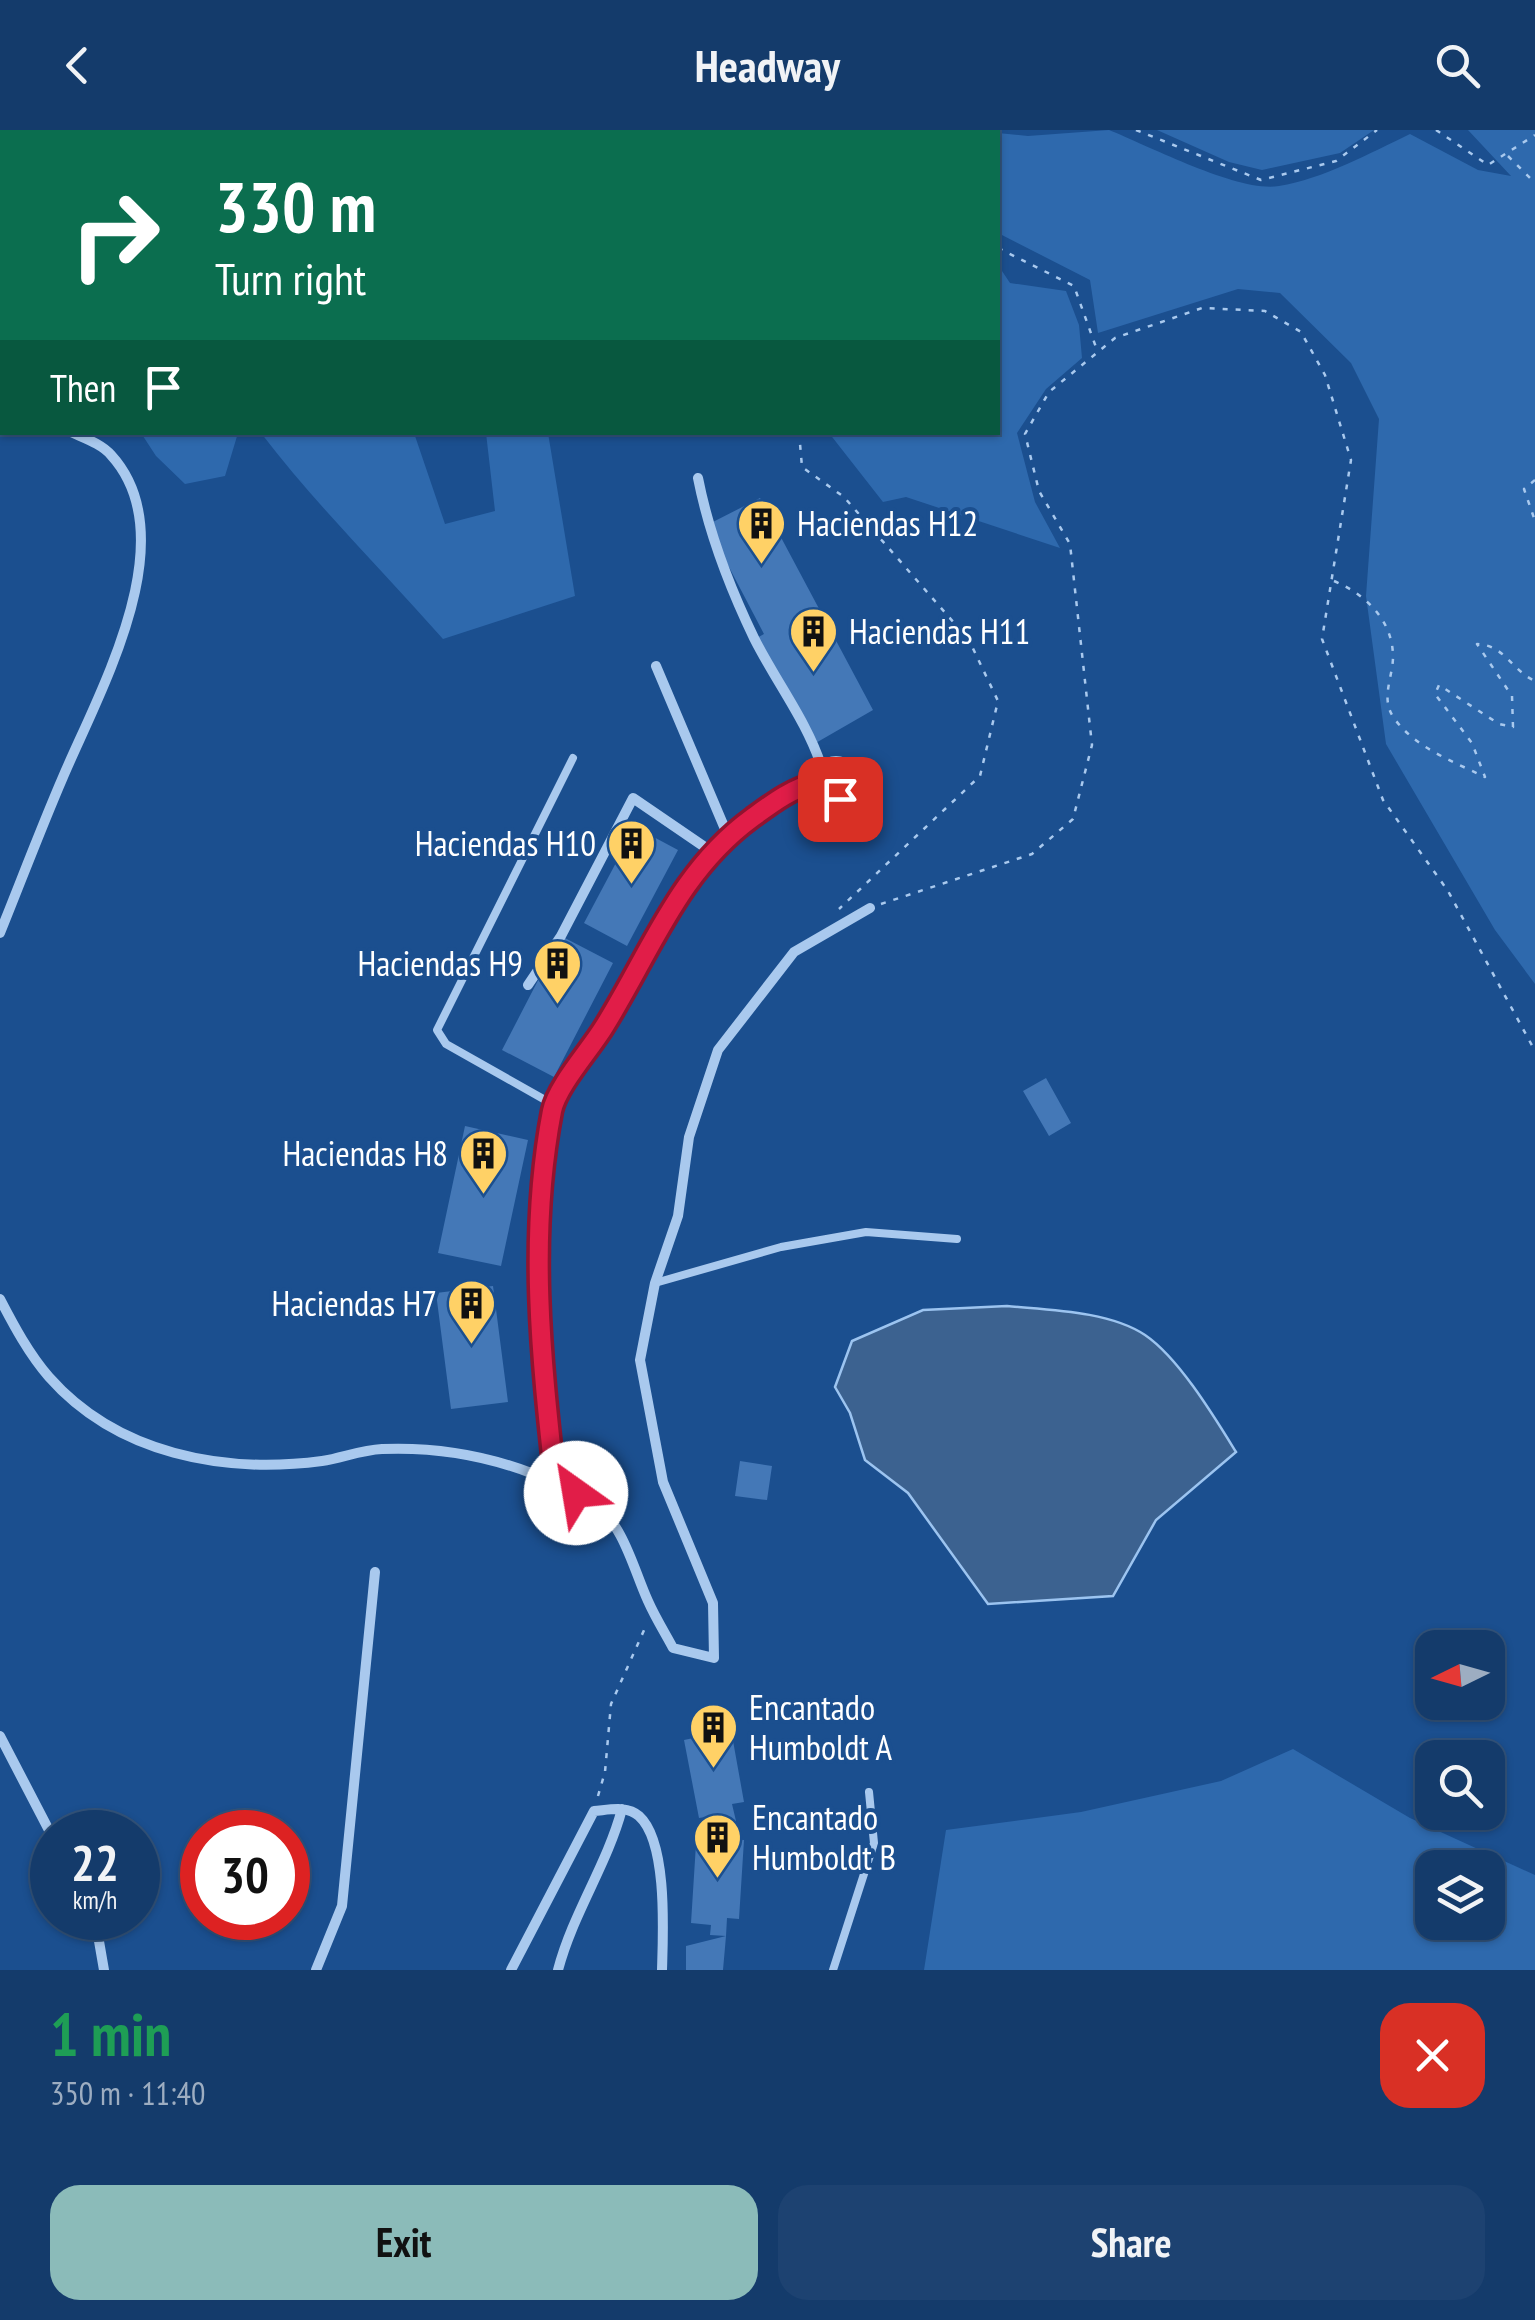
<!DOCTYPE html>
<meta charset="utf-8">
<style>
:root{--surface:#143b6b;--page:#1d4271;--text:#f1f3f6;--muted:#9dadc1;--line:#33557e;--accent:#8bbbb9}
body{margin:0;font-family:"PT Sans Narrow",sans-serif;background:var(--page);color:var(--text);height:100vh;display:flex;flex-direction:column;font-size:38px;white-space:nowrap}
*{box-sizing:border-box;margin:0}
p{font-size:32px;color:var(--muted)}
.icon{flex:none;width:55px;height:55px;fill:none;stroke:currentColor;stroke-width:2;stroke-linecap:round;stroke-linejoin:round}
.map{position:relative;height:1840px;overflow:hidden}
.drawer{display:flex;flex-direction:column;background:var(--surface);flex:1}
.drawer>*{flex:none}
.banner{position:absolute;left:0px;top:0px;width:1000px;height:305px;box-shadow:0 2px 8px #0004,0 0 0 2px var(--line);background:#0b6e4f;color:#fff;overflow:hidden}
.needle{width:65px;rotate:265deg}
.fabs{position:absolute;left:1415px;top:1500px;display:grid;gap:20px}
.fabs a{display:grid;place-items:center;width:90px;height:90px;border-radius:20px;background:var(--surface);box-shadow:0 2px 8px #0004,0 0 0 2px var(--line);font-size:50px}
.speed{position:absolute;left:30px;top:1680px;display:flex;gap:20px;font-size:50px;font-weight:700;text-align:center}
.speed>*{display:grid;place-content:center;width:130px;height:130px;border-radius:50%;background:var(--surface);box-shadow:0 2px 8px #0004,0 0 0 2px var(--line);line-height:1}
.speed small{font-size:25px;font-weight:400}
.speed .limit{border:15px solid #d22;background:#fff;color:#111}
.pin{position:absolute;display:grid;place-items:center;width:85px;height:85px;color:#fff;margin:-42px;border-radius:20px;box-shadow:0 5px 15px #0006}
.me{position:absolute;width:110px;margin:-55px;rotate:328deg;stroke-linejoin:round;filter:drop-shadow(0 0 8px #0008)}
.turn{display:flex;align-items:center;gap:35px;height:210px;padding:0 50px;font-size:45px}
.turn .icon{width:130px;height:130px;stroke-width:2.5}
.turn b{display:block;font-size:70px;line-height:85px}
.then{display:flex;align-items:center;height:95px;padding:0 50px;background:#0003;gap:20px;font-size:38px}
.round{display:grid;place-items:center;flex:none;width:105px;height:105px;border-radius:30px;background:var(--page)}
.head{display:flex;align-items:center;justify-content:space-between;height:170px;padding:0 50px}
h1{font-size:60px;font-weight:700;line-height:75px;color:#1e9e55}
.cta{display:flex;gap:20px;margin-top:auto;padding:20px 50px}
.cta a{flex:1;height:115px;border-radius:30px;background:var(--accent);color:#111;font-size:40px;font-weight:700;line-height:115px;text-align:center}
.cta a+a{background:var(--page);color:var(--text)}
header{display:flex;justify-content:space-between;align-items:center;height:130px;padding:0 50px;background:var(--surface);font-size:45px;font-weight:700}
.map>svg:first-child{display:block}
.green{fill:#2e69ad;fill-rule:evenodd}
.water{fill:#3c6290;stroke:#9cc4f0;stroke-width:2.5}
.building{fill:#4478b7}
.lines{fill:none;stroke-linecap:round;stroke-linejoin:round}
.path{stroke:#a9c9ee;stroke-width:2.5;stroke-dasharray:5 8;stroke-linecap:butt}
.lane{stroke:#a9c9ee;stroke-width:8}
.street{stroke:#a9c9ee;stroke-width:10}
.route-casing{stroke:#92132f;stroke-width:25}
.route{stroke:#e11d48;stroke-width:18}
.labels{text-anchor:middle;stroke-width:8;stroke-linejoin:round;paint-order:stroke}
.poi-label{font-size:35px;fill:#fff;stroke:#1b4f8f;text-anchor:start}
</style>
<header><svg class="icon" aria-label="back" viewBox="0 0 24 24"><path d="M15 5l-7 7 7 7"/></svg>Headway<svg class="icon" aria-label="search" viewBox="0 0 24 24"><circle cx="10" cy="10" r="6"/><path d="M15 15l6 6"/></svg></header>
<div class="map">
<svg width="1535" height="1840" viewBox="0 0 1535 1840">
<rect width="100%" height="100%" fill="#1b4f8f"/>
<path class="green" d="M1109,0C1149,16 1239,63 1279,56C1323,49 1370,23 1410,4L1478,40L1511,46L1468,0H1535V854L1495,800L1386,614L1366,466L1379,289L1351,233L1280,163L1238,159L1098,203L1090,150L998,103V3L1028,6Z
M1157,0H1374L1340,23L1262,40L1229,32Z
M998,135L1010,153L1066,161L1079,195L1082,228L1046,259L1017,303L1035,372L1060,418L906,367L883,372L829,303L998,302Z
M141,303H238L225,346L185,354L156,326Z
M261,303H414L445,394L495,381L486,303H548L575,466L443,509C382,440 317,376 261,303Z
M1293,1619L1410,1688L1535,1745V1840H924L946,1700L1081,1682L1221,1651ZM1432,1738H1488V1792H1432Z"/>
<path class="water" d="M1007,1176C1049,1180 1109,1181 1145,1205C1179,1228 1215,1288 1236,1322L1156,1390L1113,1466L988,1474L908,1363L865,1330L850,1283L835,1257L852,1211L923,1180Z"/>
<path class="building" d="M760,368L873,580L814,614L755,509L764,504L707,395Z
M635,697L678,720L627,816L584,793Z
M561,806L613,833L554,947L502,920Z
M1046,948L1071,993L1049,1006L1023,961Z
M465,996L528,1010L501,1136L438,1123Z
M493,1156L508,1272L451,1279L436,1163Z
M740,1331L772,1336L767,1370L735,1366Z
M730,1594L744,1672L732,1674L736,1691L720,1694L718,1685L699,1688L684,1610L703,1606L701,1600Z
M715,1708L744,1710L739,1789L727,1788L726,1806L710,1805L711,1795L691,1793L696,1714L715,1715Z
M726,1806L723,1840H686V1816Z"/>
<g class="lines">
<path class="path" d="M680,0L681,2
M1136,0L1261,50L1336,31L1377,0
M1436,0L1488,35L1535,5
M930,2L931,0
M1508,26L1535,53
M998,118L1074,156L1097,220
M799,302L802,337L844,367L969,510L998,571L980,646L839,779
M1535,350L1524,359L1535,391
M1334,451C1365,464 1393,490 1393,527C1393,547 1380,569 1394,588C1414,617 1454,632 1485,647L1472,613L1435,564L1439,555L1499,594L1513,597L1512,566L1477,514C1505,515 1512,541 1535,551
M881,774L1032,724L1073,689L1092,615L1070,414L1039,361L1025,304L1049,262L1115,208L1202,178L1265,181L1301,202L1325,245L1351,330L1322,509L1383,670L1448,761L1535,921
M598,1666L605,1642L611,1574L645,1498"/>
<path class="lane" d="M554,975L446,914L437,900L573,628
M655,1153L781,1117L866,1102L957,1109
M833,1840L874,1713L869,1662"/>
<path class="street" d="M0,277L2,278
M698,348C709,404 729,456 754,508C776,552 807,591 822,638
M656,536L728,706
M817 650a19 19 0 1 1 38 0a19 19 0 1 1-38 0Z
M0,803C21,751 41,698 63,647C99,562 187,408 111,325C102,314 84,308 71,302
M528,855L561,806L633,668L712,722
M0,1169C14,1196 29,1224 49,1247C117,1324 223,1344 322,1331C342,1328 361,1320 382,1319C432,1317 484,1325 531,1343C552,1351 575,1359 593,1372C624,1395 633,1438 648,1471C655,1487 665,1503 673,1518L714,1528L713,1473L663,1352L640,1230L655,1153L678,1086L689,1007L718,920L794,822L870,778
M555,1352C540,1227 528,1106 553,981C557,956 591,920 604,897C652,820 676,744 752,688C774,671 790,659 817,652
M0,1606L52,1706
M95,1788L104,1840
M316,1840L342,1776L375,1442
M511,1840L594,1681C608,1680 627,1675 639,1686C668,1712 663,1804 662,1840
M558,1840C573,1783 607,1735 622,1679"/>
</g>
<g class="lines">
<defs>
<path id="route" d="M576,1363L555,1352C541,1227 528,1106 552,981C557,956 590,920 604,897C651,822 678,742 752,688C774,672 791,659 817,652L822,664L840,669"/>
</defs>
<use href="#route" class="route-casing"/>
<use href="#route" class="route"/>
</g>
<defs>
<symbol id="building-pin" viewBox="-11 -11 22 30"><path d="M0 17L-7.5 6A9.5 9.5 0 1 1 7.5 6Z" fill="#ffd166" stroke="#1b4f8f"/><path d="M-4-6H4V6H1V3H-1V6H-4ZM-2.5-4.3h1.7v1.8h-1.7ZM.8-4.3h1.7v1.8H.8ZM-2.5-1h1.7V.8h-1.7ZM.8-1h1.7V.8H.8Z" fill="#111"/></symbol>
</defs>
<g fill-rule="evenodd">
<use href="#building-pin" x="734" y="366" width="55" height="75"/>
<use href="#building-pin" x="786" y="474" width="55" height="75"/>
<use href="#building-pin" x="604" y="686" width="55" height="75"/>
<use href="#building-pin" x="530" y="806" width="55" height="75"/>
<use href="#building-pin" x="456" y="996" width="55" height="75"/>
<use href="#building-pin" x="444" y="1146" width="55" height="75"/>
<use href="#building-pin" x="686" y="1570" width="55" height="75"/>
<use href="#building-pin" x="690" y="1680" width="55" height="75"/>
</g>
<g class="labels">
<g class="poi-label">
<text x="797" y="406">Haciendas H12</text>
<text x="849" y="514">Haciendas H11</text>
<text x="596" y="726" text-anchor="end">Haciendas H10</text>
<text x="523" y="846" text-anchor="end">Haciendas H9</text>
<text x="448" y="1036" text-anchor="end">Haciendas H8</text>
<text x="437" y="1186" text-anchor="end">Haciendas H7</text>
<text x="749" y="1590">Encantado<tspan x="749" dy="40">Humboldt A</tspan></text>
<text x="752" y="1700">Encantado<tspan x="752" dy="40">Humboldt B</tspan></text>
</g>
</g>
</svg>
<div class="fabs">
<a><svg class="needle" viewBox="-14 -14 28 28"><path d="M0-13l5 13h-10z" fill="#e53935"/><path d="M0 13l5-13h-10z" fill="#9dadc1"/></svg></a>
<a><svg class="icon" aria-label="search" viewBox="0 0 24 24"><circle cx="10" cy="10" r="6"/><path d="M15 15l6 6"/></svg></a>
<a><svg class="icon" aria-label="layers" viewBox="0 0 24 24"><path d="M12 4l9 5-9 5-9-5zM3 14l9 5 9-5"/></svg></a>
</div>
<div class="speed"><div>22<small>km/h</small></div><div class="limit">30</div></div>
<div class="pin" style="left:840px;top:669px;background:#d93025"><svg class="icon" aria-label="arrive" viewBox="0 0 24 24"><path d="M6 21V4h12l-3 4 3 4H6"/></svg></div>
<svg class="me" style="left:576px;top:1363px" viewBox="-20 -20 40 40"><circle r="19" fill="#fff"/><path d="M0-13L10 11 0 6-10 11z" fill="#e11d48"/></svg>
<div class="banner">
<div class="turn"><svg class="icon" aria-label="right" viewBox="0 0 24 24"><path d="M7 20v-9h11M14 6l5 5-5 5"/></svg><div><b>330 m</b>Turn right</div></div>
<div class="then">Then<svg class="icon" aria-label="arrive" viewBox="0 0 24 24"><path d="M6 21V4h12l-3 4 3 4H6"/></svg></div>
</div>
</div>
<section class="drawer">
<div class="head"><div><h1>1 min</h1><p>350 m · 11:40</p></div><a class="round" style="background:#d93025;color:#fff"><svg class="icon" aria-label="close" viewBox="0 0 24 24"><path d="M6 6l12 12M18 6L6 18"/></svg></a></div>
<div class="cta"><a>Exit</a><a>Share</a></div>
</section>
